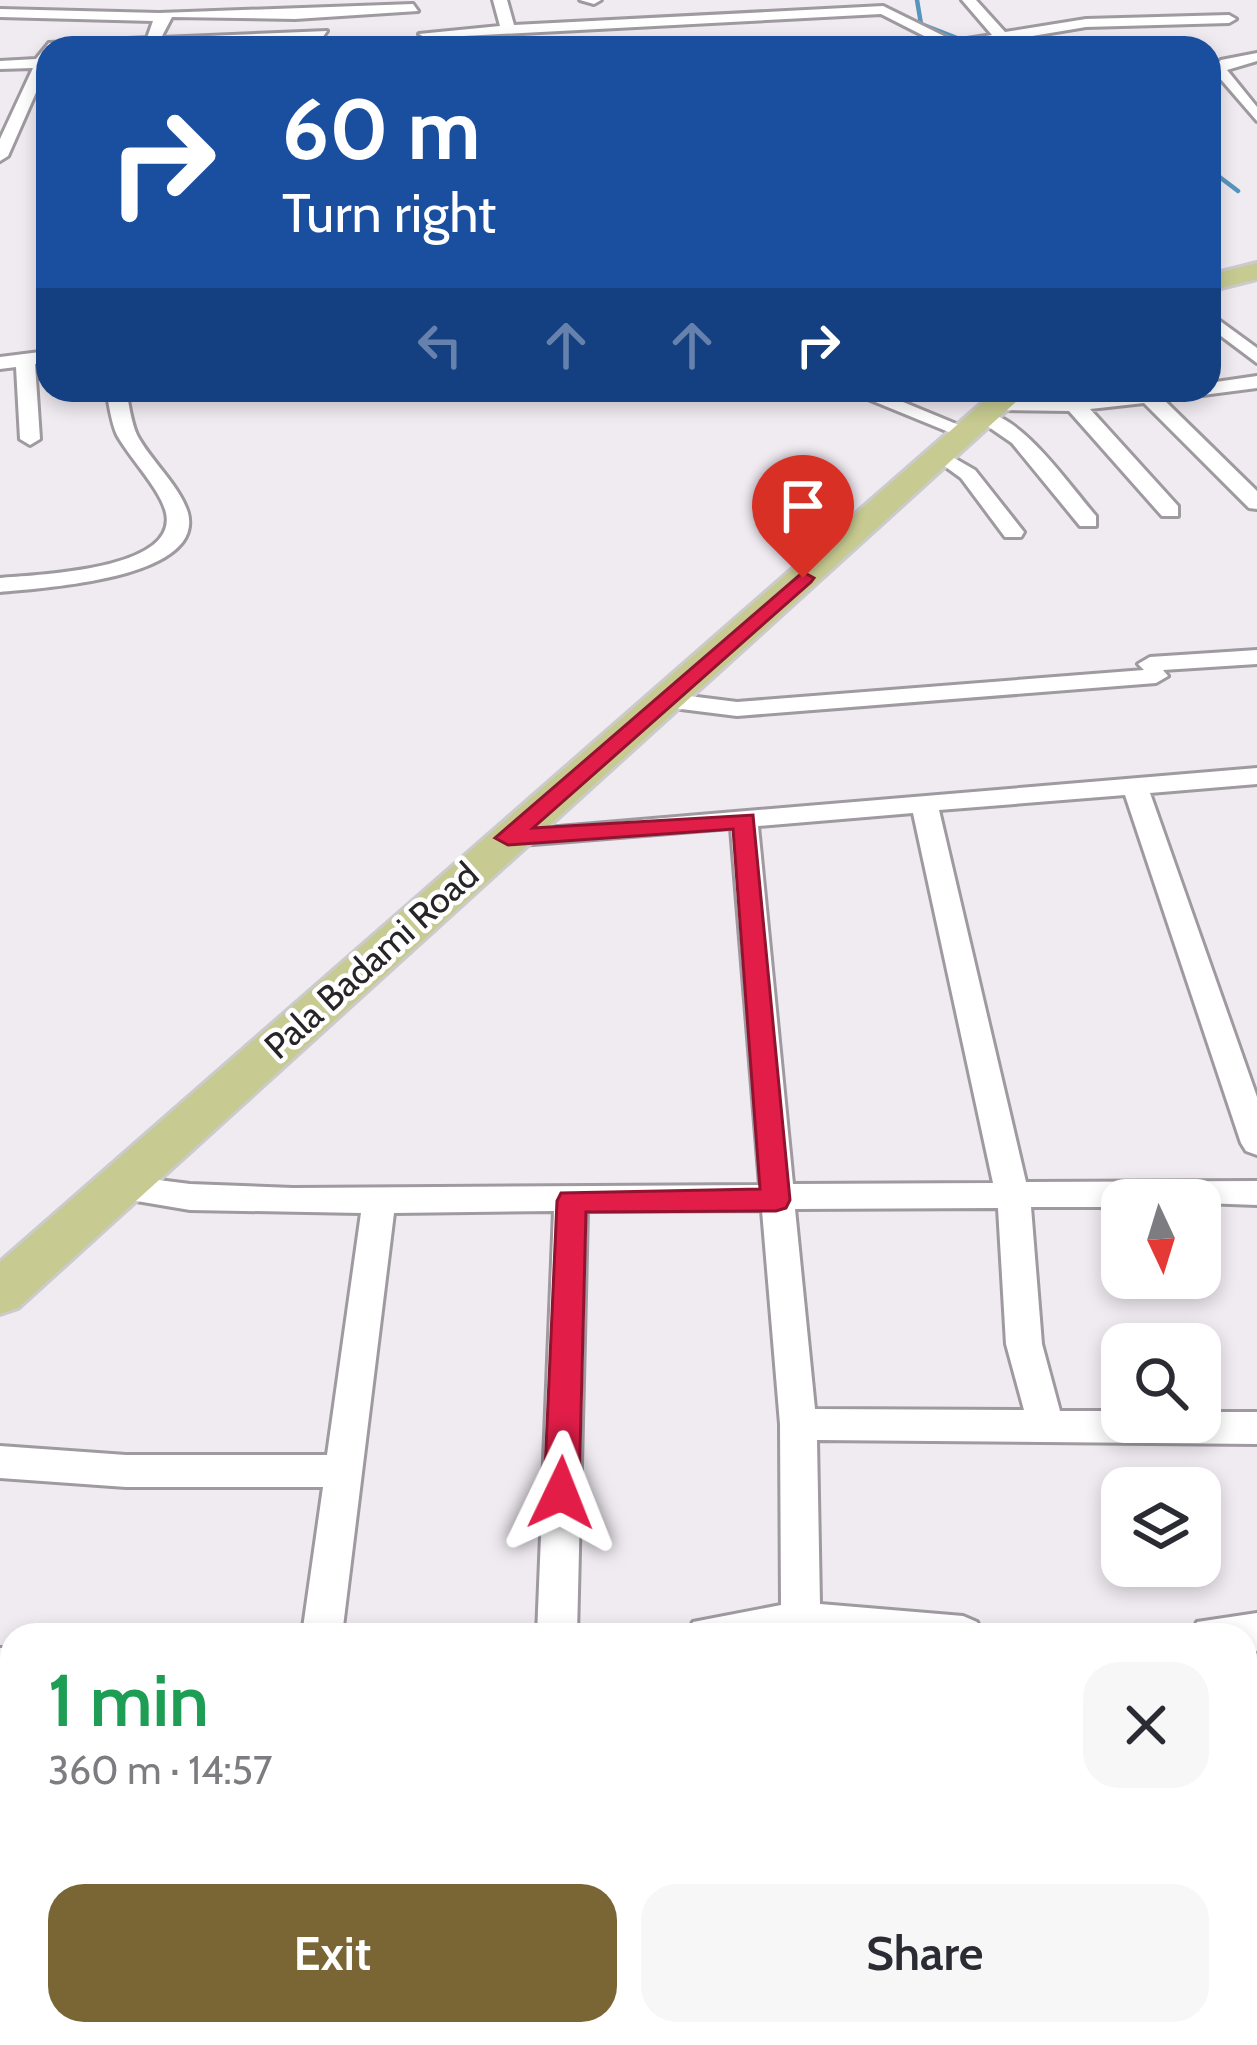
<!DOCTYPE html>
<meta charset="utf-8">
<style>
:root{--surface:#fff;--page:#f7f7f7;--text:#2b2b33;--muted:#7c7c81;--accent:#7a6634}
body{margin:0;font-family:Cabin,sans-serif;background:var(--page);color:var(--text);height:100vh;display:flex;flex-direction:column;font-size:45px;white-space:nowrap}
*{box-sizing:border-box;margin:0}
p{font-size:39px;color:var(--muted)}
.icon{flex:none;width:66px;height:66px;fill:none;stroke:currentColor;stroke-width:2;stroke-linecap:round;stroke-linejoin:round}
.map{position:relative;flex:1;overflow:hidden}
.side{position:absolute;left:0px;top:1623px;width:1257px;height:423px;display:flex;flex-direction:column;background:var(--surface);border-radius:36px 36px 0 0;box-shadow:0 6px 18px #0003}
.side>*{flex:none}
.guide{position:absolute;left:36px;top:36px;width:1185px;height:366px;border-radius:36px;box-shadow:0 6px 18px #0003;background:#1a4fa0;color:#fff;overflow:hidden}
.needle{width:78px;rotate:176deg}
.fabs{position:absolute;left:1101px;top:1179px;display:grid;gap:24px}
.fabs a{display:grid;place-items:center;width:120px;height:120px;border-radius:24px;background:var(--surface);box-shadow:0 6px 18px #0003;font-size:60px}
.pin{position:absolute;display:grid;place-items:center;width:102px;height:102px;color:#fff;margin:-123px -51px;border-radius:50% 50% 50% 0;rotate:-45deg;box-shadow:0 0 12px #0007}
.pin .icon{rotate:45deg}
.me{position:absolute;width:132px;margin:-66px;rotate:2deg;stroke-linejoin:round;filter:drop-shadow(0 0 9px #0008)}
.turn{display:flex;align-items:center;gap:42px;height:252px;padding:0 48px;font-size:54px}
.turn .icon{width:156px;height:156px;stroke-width:2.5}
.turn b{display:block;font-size:84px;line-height:102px}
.lanes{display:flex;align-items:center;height:114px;padding:0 48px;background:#0003;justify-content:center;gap:60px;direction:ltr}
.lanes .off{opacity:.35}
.round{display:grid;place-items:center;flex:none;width:126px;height:126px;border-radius:36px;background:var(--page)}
.summary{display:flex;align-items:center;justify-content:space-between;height:204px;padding:0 48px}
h1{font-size:72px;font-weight:600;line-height:90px;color:#1e9e55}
.action{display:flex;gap:24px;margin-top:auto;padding:24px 48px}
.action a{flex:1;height:138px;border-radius:36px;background:var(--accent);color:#fff;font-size:48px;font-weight:600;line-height:138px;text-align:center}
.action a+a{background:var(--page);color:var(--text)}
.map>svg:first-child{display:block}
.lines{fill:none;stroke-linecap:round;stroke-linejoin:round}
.stream{stroke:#5696be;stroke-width:4.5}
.minor-casing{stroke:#9f99a0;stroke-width:6}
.primary-casing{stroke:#cbcbcb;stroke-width:6}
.path{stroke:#898589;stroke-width:9;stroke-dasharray:4.5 12;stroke-linecap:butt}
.minor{fill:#fff;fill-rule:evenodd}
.primary{fill:#c7cb91;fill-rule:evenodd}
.route{fill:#e11d48;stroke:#92132f;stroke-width:3}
.labels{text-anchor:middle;stroke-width:9;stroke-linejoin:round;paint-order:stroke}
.street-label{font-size:36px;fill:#272527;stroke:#fff}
</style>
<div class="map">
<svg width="1257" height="2045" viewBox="0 0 1257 2045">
<rect width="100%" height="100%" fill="#f0eaf1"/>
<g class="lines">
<path class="stream" d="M917,0L921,24L957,38
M980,44L994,48
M1209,169L1238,191"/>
<defs>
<path id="minor" d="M493,0H507L514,25L883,6L954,41L992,35L962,0H976L1005,32L1086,19L1229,15L1236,19L1229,23L1086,27L961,48H929L938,43L881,14L426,38L419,34L500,26Z
M580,0H601L594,4Z
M413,4L418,11L295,19L172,17L161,38L327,31L322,38L158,48H48V65L8,156L0,161V139L33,68L0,69V61L36,59L49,43L147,38L153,21L0,17V9L159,13Z
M1257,53V61L1227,70L1257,107V121L1212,69L1221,60Z
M1209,313L1257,348V363L1209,327Z
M48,351V363L35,364L40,439L30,445L20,439L16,367L0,369V357Z
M1257,376V388L1164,400L1257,491V509L1249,508L1144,403L1090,409L1178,506V516H1162L1069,411L1001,410L991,404L1001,398C1071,399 1139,390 1209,390V383Z
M106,390H126C129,404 131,422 137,435C150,460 180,486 188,513C205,580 38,588 0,592V578C33,575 179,571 166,513C161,490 129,457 117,435C111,422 109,404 106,390Z
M846,390H874L978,433L961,437Z
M980,413C1018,409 1072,489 1096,516V526H1080L1012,443L980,421Z
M942,451L975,470L1024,532L1021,537H1005L961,478L932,457Z
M1257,650V664L1163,670L1168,676L1156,683L737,716L665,707L653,700L665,693L737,702L1144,670L1138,664L1150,657Z
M1257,768V784L1150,793L1257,1097V1155L1246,1151L1241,1143L1125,795L939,810L1026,1182L1257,1181V1205L1122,1200V1207H1031L1042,1344L1060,1411H1122V1422H1200V1412H1257V1444L817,1440L820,1604L963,1616L977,1622L983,1635H687L693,1622L781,1605L780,1424L762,1210L587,1211L577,1635H537L554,1211L394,1213L342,1635H302L323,1487H126L0,1478V1446L126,1455H327L361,1213L190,1210L107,1196L103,1187L107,1178L119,1175L190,1184L293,1188L760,1185L731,828L508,846L498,844L495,838L498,832ZM913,813L993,1183L793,1184L758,826ZM998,1208L1006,1344L1024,1410L815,1409L795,1209Z
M1257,1613V1651H1245V1635H1191L1197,1622Z
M0,1648H12V1686H0Z
M812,2034H858L859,2045H813Z"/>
<path id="primary" d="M1257,263V279L1209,291V275Z
M997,390H1029L18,1308L0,1314V1262Z"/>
</defs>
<use href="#minor" class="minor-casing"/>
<use href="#primary" class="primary-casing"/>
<path class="path" d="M271,2045L272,2034"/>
<use href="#minor" class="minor"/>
<use href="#primary" class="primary"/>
</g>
<path class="route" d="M803,572L814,578L811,582L533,828L753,815L790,1200L786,1208L776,1211L586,1212L579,1493L573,1504L561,1508L549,1504L544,1493L557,1201L561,1193L760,1189L733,829L508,845L495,838Z"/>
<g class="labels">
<g class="street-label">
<text transform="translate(371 960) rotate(-42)" y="13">Pala Badami Road</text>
</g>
</g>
</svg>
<div class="fabs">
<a><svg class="needle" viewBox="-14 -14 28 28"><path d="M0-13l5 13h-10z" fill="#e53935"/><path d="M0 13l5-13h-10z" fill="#7c7c81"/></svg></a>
<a><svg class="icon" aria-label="search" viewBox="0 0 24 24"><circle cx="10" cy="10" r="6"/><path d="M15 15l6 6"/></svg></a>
<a><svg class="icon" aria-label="layers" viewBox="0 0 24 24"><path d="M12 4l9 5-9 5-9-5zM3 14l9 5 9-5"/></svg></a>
</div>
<div class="pin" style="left:803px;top:578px;background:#d93025"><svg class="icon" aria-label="arrive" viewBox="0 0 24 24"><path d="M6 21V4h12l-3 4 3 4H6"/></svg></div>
<svg class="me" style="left:561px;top:1493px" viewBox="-20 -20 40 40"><path d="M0-17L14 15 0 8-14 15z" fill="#e11d48" stroke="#fff" stroke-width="4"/></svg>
<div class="guide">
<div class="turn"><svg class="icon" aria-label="right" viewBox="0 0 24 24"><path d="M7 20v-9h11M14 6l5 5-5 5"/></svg><div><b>60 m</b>Turn right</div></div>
<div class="lanes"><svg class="icon off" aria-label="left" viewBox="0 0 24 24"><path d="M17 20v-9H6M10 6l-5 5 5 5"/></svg><svg class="icon off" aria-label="ahead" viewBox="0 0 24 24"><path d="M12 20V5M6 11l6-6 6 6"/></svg><svg class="icon off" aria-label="ahead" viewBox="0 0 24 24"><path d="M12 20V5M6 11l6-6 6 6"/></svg><svg class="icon" aria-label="right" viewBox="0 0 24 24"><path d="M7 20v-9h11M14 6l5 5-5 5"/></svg></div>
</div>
<section class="side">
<div class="summary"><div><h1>1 min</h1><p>360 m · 14:57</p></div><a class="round"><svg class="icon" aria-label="close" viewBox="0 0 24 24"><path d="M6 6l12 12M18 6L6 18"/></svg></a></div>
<div class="action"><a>Exit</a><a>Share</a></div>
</section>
</div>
